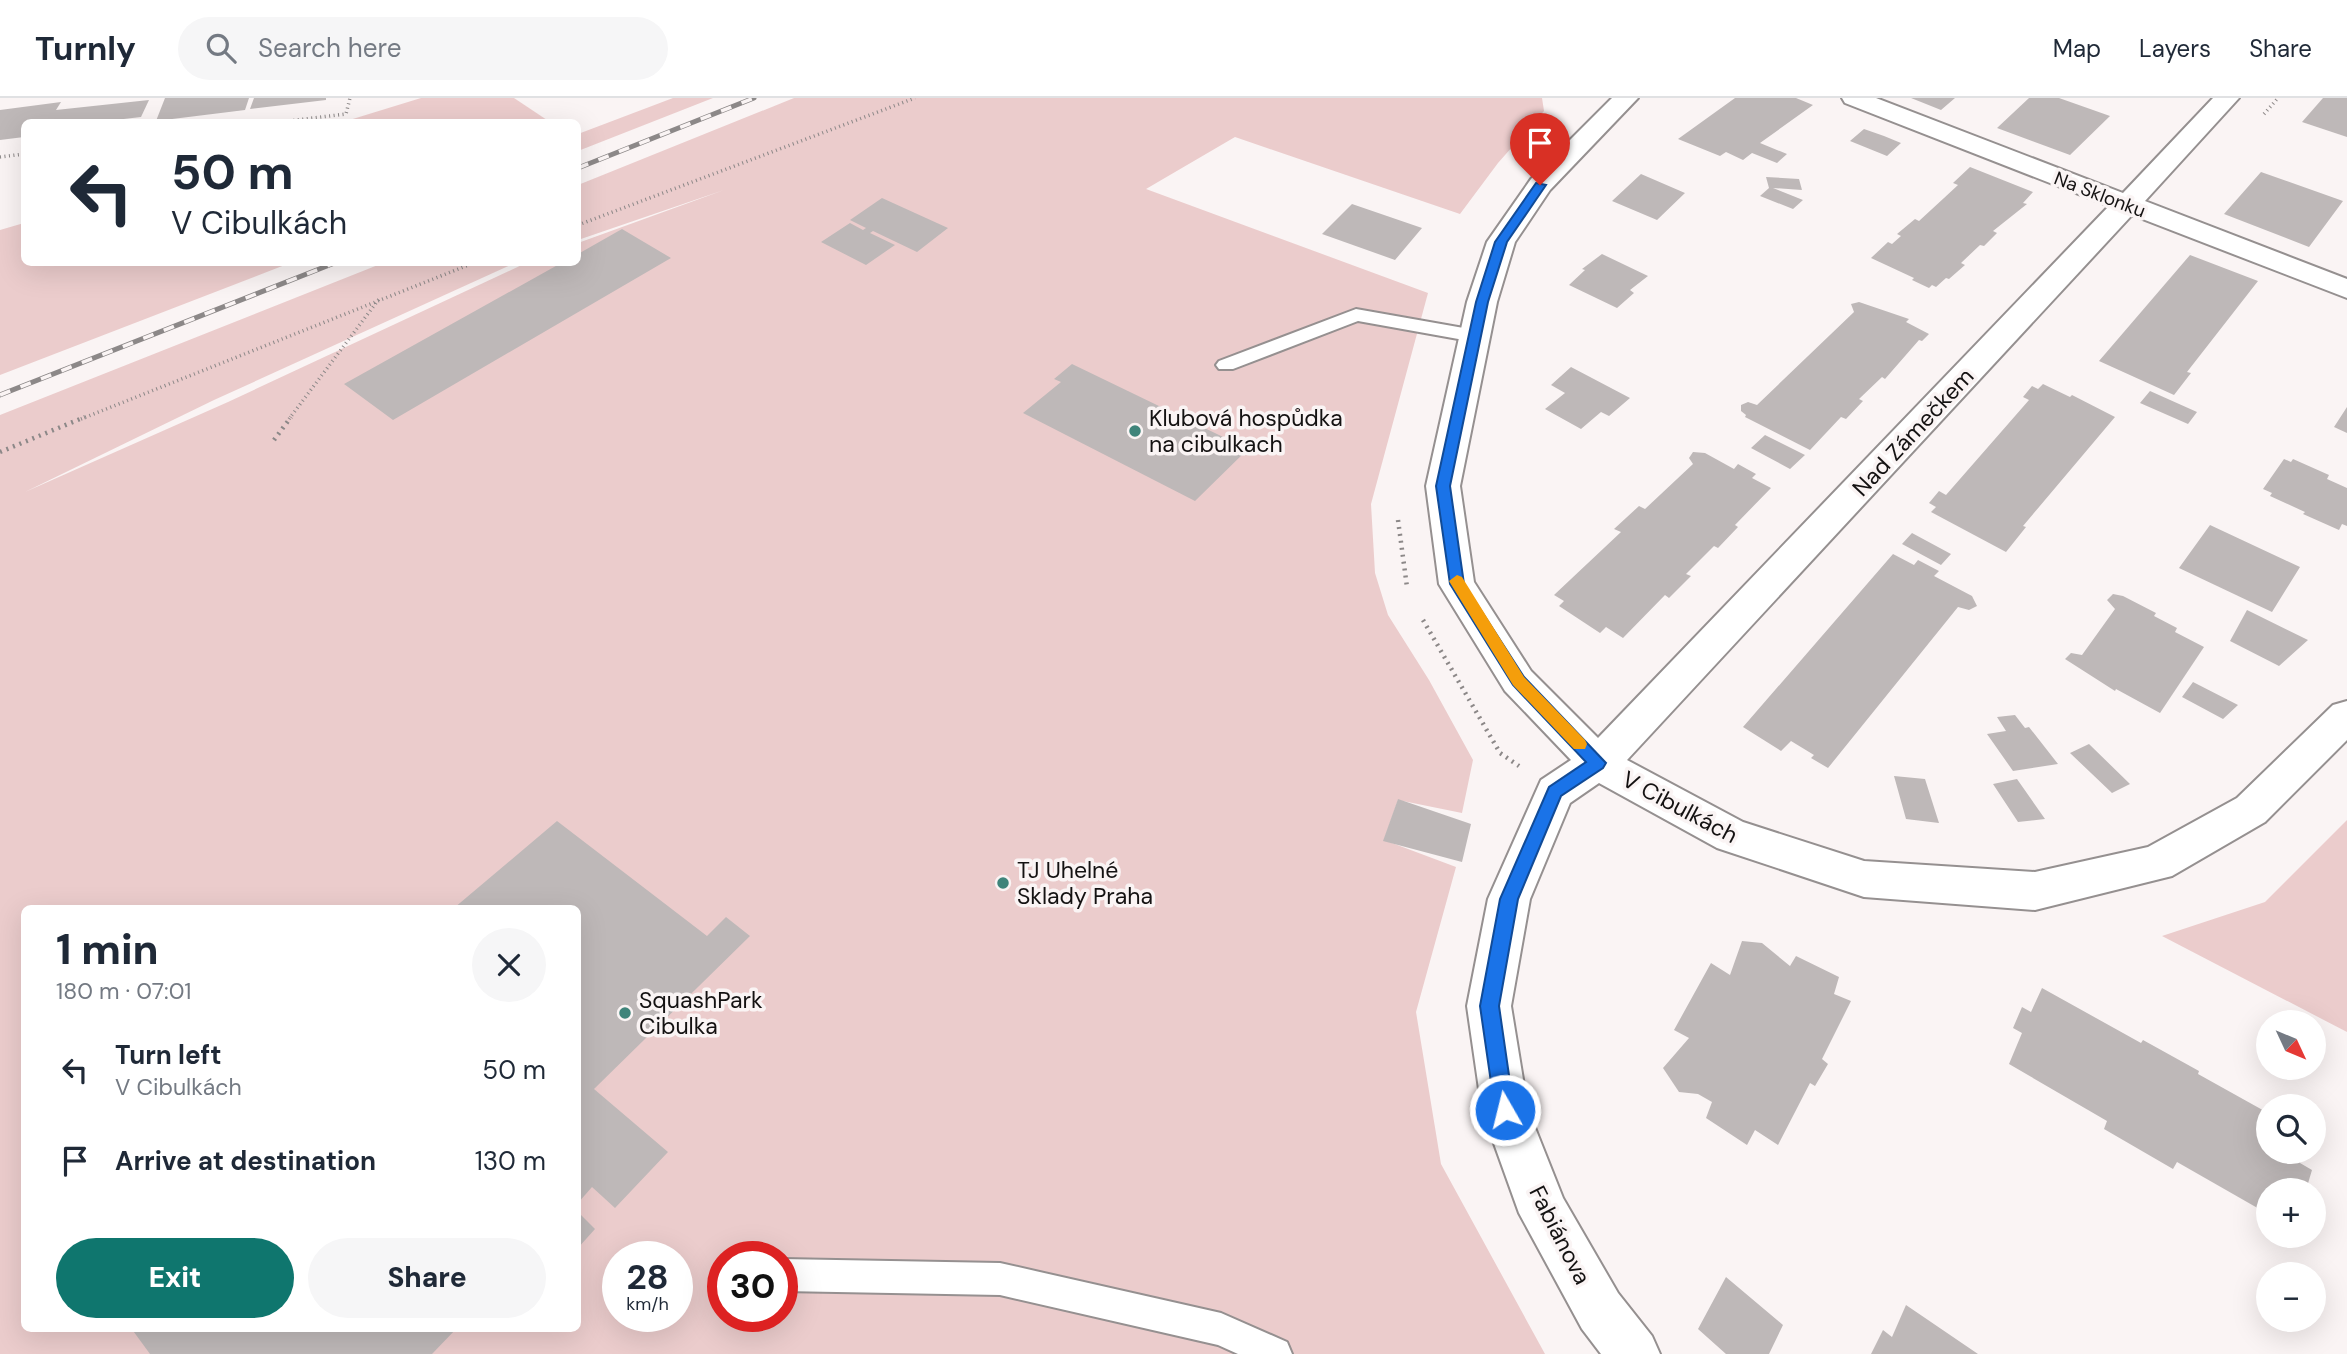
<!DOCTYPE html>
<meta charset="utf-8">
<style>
:root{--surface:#fff;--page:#f6f6f7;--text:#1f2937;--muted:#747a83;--line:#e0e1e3;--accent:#0f766e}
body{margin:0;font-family:"DM Sans",sans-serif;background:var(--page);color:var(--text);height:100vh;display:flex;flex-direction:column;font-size:26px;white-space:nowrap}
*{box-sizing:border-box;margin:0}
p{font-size:23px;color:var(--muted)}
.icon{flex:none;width:38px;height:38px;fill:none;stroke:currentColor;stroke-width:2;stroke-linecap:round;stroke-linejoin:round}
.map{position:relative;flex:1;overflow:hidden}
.panel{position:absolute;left:21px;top:807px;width:560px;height:427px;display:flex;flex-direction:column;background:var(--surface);border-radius:10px;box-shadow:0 7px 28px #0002}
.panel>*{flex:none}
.banner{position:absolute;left:21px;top:21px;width:560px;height:147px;border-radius:10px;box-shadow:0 7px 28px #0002;background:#fff;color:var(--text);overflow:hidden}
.needle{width:46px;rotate:134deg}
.fabs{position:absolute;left:2256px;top:912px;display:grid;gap:14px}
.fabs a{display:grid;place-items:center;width:70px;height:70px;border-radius:50%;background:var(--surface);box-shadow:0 7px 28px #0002;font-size:35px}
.speed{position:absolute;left:602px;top:1143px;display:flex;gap:14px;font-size:35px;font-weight:700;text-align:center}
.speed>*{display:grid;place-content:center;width:91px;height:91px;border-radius:50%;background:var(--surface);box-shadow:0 7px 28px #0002;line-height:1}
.speed small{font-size:18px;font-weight:400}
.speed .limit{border:10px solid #d22;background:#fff;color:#111}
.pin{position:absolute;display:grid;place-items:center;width:60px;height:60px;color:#fff;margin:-72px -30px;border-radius:50% 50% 50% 0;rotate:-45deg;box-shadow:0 0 7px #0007}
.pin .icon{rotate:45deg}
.me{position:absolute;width:77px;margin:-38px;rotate:352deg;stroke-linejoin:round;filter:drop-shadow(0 0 5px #0008)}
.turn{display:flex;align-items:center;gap:24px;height:147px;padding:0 35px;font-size:32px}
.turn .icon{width:91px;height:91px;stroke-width:2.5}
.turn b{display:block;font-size:49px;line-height:60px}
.round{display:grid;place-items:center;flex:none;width:74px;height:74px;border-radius:37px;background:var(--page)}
.overview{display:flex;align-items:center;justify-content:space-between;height:119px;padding:0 35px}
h1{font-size:42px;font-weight:800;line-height:52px}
.primary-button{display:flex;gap:14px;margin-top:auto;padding:14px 35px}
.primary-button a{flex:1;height:80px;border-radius:42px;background:var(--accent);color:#fff;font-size:28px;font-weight:800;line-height:80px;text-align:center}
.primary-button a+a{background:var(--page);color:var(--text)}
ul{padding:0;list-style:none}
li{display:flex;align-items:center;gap:21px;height:91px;padding:0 35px}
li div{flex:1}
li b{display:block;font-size:26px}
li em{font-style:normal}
header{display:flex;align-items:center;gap:42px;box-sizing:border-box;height:98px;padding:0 35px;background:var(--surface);border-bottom:2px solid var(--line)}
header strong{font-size:33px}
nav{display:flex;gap:38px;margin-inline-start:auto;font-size:24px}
.search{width:490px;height:63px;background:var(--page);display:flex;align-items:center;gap:18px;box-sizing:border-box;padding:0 24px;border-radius:38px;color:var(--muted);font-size:26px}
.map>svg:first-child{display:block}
.green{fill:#ebcccc;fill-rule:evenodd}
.building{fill:#beb8b8}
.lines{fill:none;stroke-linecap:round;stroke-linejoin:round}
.lane-casing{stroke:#959090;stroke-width:4}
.street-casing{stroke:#959090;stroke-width:4}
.path-far1{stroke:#8c8888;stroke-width:3.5;stroke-dasharray:1 3.5;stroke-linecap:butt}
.path{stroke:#8c8888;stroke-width:4.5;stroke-dasharray:2 5;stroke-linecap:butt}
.lane{fill:#fff;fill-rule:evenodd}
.street{fill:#fff;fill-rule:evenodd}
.rail-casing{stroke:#8c8888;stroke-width:5}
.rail{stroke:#faf4f4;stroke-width:3.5;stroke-dasharray:11;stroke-linecap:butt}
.route{fill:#1a73e8;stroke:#114b97;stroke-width:2}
.slow{fill:#f59e0b}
.poi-dot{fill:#3f847a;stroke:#faf4f4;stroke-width:2.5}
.labels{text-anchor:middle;stroke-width:7;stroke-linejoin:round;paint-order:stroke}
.far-street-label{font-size:19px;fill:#141212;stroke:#faf4f4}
.poi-label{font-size:23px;fill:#141212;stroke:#faf4f4;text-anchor:start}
.street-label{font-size:23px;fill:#141212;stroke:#faf4f4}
</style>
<header>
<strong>Turnly</strong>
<div class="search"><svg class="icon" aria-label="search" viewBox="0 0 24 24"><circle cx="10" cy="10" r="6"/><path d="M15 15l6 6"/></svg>Search here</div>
<nav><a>Map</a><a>Layers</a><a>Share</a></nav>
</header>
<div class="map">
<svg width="2347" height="1256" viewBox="0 0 2347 1256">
<rect width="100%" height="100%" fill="#faf4f4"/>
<path class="green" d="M421,0H514L550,24H343Z
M673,0H713L578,53V36Z
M794,0H1542L1544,13L1498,65L1460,116L1235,39L1146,91L1428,195L1371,406L1375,475L1388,517L1429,582L1473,662L1462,715L1398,702L1384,742L1456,769L1416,914L1441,1066L1545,1256H0V317L383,165H515L214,302L25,394L228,304L526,165L578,164V145L724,92L578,142V87ZM24,810H578V1230H24ZM618,1158H677V1218H618ZM723,1158H782V1218H723Z
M24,125V164L290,165L0,277V132Z
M2347,722V934L2162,838L2265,804Z"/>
<path class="building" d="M165,0H249L245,12L156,23Z
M254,0H326V2L250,11Z
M1735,0H1796L1813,7L1760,45L1787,56L1777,65L1752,55L1743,62L1726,54L1720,58L1678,41Z
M1911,0H1955L1941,12Z
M2029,0H2059L2110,18L2070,57L1997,30Z
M2323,0H2347V39L2302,24Z
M149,2L141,19L98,24H24V39L0,42V12L61,4L56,12Z
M1864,31L1884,38L1901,45L1887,58L1850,43Z
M1970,69L2033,94L2023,105L2027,106L1993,133L1997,135L1984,148L1980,147L1961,165L1965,167L1949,181L1946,180L1936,189L1932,187L1929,190L1912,182L1914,180L1871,160L1888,144L1892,146L1901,138L1897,136L1915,121L1919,123L1944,100L1958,87L1953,85Z
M2261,74L2343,103L2309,149L2224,116Z
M1641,76L1685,95L1657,122L1612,103Z
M1766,79L1799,81L1802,92L1773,90L1803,102L1793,111L1760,98L1769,90Z
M882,100L948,130L917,154L873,133L870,135L895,147L866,167L821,144L850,125L863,132L866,130L850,122Z
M1352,106L1422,130L1395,162L1322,136Z
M622,131L671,160L393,322L344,286L563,164H578V156Z
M1602,156L1648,178L1630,192L1634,195L1617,210L1569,187L1585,172L1582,171Z
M2190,157L2258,183L2187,274L2191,275L2174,297L2099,263Z
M1859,204L1909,221L1906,224L1929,236L1922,243L1919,242L1885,281L1882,279L1859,301L1863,303L1846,321L1841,319L1810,352L1745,319L1746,317L1741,313V307L1748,304L1757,307L1854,214L1851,206Z
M1072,266L1248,351L1195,403L1023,315L1061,284L1054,281Z
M1571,269L1630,300L1609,318L1601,314L1581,331L1545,311L1565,295L1551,287Z
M2043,286L2070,299L2072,297L2115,319L2023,428L2026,429L2006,454L1931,414L1936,409L1929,405L1939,393L1946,397L2029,302L2023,299L2032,288L2038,291Z
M2150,293L2197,314L2188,326L2140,305Z
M2347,309V335L2334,329Z
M1765,337L1805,357L1790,371L1751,350Z
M1693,354L1705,355L1734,371L1738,366L1756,376L1752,380L1771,390L1735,427L1738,429L1718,450L1714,448L1686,476L1691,478L1669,500L1665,497L1623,540L1606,529L1600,535L1559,508L1564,503L1554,497L1621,434L1614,431L1639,408L1645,411L1693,366L1689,360Z
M2284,361L2291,364L2293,361L2329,377L2327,381L2347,390V428L2342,426L2339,432L2303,416L2305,414L2270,398L2272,395L2263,391Z
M2210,427L2300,469L2272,514L2179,470Z
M1912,435L1951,456L1941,467L1902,446Z
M1893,456L1914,467L1918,462L1939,473L1934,478L1972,498L1977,508L1969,512L1958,509L1828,670L1811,660L1814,657L1791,643L1781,653L1743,629Z
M2113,496L2123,498L2156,515L2154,518L2177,530L2175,534L2204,549L2160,615L2116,591L2115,593L2065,561L2071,555L2082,557L2115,511L2107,502Z
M2247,512L2308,542L2279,568L2230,543Z
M2193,584L2238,607L2223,621L2182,599Z
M2015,617L2025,630L2029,629L2058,666L2013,673L1987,636L2006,633L1997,619Z
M2089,646L2130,686L2112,695L2070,655Z
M1894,678L1925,681L1939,725L1906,721Z
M2017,681L2045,721L2018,724L1993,686Z
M1398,701L1471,726L1462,764L1383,743Z
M557,723L707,838L726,819L750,838L594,991L668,1054L615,1110L592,1089L578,1105V810H454Z
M1742,843L1762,845L1790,868L1796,858L1839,879L1834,896L1851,903L1822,961L1828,966L1815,988L1810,985L1778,1047L1755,1032L1747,1047L1706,1020L1712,1004L1698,996L1679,994L1663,970L1689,940L1674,932L1711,865L1730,877Z
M2042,890L2141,945L2143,942L2199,973L2198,976L2268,1015V1054H2303L2300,1065L2312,1072L2306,1092L2293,1089L2292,1092H2268V1116L2177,1064L2173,1071L2104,1031L2107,1023L2009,966L2022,935L2013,930L2022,909L2031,914Z
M578,1114L595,1131L578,1150Z
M1726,1179L1783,1227L1769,1256H1726L1698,1231Z
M1906,1207L1978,1256H1871L1883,1232L1892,1239Z
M131,1230H457L432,1256H150Z"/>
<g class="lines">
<defs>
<path id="lane" d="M1356,211L1475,232L1482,234L1485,238L1482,242L1475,244L1358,223L1233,271H1219L1216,267L1219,263Z
M782,1161L1000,1165L1221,1215L1287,1244L1292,1256H1238L1218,1247L1000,1197L782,1193Z"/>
<path id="street" d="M1612,0H1638L1550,92L1515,144L1497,204L1460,388L1474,484L1531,573L1598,640L2109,108L1845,5L1842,0H1876L2123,95L2213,0H2239L2145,103L2347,181V200L2132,117L1627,662L1743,724L1864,763L2035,774L2148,749L2237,700L2333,607L2347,603V642L2265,724L2172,778L2035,812L1864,799L1717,750L1599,685L1570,705L1530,801L1511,908L1528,1012L1563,1100L1618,1195L1652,1238L1660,1256H1601L1582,1231L1519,1115L1482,1012L1467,908L1488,801L1541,682L1571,662L1505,593L1439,486L1426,388L1467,204L1487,144L1531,81Z"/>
</defs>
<use href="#lane" class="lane-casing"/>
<use href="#street" class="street-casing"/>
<path class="path-far1" d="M2264,16L2278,0
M280,24L346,16L350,0
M0,59L24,56
M578,127L915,0
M81,321L476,164
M289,321L379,201"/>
<path class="path" d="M274,342L291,319
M0,354L85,319
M1398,422L1407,489
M1423,522L1500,655L1519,668"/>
<use href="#lane" class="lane"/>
<use href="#street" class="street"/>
<defs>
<path id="rail" d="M578,70L754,0
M0,297L337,164"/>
</defs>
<use href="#rail" class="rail-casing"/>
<use href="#rail" class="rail"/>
</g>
<path class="route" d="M1536,85L1546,87L1507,144L1488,204L1450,388L1464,486L1524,579L1606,665L1603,670L1561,698L1518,801L1499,908L1514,1012L1512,1019L1505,1022L1498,1019L1495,1012L1480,908L1500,801L1549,689L1586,664L1513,587L1450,486L1436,388L1476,204L1495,144Z"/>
<path class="slow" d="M1457,477L1462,479L1524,579L1585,642L1587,646L1585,651H1574L1513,587L1449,483Z"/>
<g class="poi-dot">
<circle cx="1135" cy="333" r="7"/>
<circle cx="1003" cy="785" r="7"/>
<circle cx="625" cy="915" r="7"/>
</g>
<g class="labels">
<g class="far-street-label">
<text transform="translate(2100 96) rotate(21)" y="7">Na Sklonku</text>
</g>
<g class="poi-label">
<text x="1149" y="328">Klubová hospůdka<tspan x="1149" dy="26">na cibulkach</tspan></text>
<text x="1017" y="780">TJ Uhelné<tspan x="1017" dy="26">Sklady Praha</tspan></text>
<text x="639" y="910">SquashPark<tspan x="639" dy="26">Cibulka</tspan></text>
</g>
<g class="street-label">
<text transform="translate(1913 334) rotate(-47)" y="8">Nad Zámečkem</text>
<text transform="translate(1680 709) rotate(28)" y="8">V Cibulkách</text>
<text transform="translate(1560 1137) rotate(63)" y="8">Fabiánova</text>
</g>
</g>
</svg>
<div class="fabs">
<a><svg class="needle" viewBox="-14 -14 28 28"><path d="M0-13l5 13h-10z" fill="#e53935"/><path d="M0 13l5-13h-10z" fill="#747a83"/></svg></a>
<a><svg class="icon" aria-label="search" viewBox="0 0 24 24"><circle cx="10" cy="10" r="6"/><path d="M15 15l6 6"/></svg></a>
<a>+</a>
<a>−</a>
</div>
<div class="speed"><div>28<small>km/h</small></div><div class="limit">30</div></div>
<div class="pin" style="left:1540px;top:87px;background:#d93025"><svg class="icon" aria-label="arrive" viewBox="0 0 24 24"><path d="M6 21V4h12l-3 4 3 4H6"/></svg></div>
<svg class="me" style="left:1505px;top:1012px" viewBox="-20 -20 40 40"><circle r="17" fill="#1a73e8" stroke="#fff" stroke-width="3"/><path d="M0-11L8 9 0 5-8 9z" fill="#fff"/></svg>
<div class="banner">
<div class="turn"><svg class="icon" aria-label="left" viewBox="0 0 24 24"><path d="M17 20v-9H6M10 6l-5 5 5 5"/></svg><div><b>50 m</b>V Cibulkách</div></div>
</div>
<section class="panel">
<div class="overview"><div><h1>1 min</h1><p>180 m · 07:01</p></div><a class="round"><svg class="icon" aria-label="close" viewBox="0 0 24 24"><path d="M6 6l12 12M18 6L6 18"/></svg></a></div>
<ul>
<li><svg class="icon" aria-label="left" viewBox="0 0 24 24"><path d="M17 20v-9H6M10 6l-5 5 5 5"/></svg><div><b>Turn left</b><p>V Cibulkách</p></div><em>50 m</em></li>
<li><svg class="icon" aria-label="arrive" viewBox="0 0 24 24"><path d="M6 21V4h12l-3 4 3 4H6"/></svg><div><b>Arrive at destination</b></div><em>130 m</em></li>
</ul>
<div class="primary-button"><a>Exit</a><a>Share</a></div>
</section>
</div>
